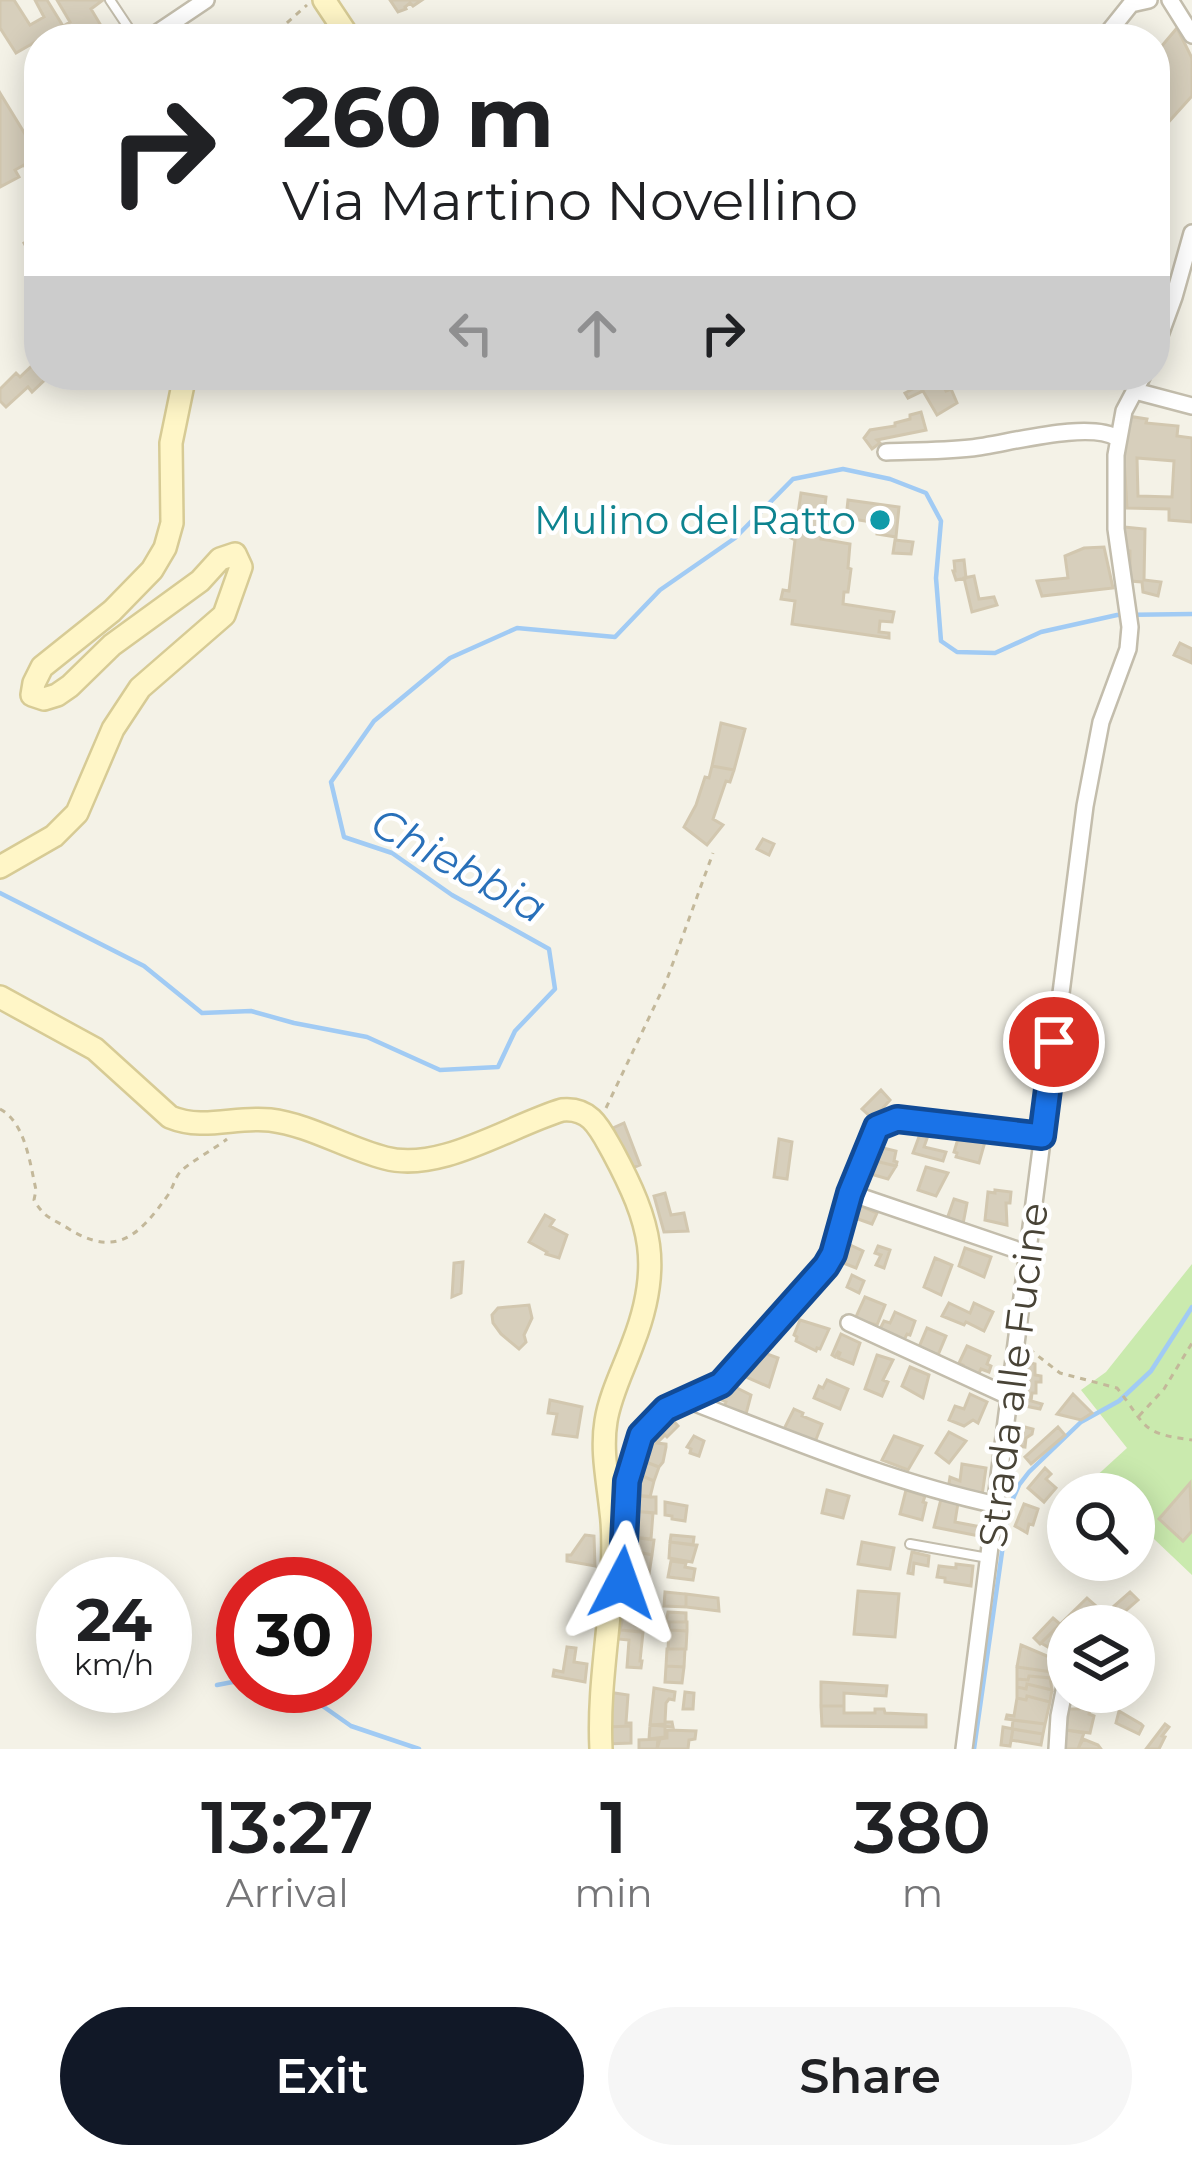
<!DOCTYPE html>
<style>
:root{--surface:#fff;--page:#f6f6f6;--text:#202124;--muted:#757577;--accent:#111827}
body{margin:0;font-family:Montserrat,sans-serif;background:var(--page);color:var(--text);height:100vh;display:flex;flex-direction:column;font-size:45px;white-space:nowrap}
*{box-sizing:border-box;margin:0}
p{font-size:39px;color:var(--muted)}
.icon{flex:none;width:66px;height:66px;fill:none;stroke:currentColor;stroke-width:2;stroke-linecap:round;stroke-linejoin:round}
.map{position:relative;height:1749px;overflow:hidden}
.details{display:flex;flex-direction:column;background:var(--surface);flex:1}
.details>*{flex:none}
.guide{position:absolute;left:24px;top:24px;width:1146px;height:366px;border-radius:48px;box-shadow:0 6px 30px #0003;background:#fff;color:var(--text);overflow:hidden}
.tools{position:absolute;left:1047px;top:1473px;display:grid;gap:24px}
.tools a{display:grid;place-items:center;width:108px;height:108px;border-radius:50%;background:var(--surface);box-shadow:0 6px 30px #0003;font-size:60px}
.speed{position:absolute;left:36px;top:1557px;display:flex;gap:24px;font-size:60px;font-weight:700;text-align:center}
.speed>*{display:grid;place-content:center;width:156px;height:156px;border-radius:50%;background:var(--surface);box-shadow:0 6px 30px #0003;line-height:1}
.speed small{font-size:30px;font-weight:400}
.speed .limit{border:18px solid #d22;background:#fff;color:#111}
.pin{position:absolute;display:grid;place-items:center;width:102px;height:102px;color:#fff;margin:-51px;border:6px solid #fff;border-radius:50%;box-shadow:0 3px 12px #0007}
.me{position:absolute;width:132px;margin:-66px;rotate:4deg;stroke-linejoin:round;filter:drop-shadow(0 0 9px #0008)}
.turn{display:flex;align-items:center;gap:42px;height:252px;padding:0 60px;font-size:54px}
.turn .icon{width:156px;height:156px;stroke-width:2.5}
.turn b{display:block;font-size:84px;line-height:102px}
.lanes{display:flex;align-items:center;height:114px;padding:0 60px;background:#0003;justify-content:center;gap:60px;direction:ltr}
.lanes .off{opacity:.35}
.eta{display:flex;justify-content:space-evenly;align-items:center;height:204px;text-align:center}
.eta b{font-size:72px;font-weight:600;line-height:84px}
.button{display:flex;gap:24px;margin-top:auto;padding:24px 60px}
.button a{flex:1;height:138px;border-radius:72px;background:var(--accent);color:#fff;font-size:48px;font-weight:600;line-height:138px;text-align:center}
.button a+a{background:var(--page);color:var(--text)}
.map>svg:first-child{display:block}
.green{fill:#caeaae}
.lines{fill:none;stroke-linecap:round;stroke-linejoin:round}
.stream{stroke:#a1cbf4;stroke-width:4.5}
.building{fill:#d7cfbc;stroke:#d2c7af;stroke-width:3;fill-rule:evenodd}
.lane-casing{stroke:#c3bdac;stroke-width:12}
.street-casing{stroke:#c3bdac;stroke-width:20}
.secondary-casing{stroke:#d7cb95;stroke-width:26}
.path{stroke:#c3b89a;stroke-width:3;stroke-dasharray:6 6;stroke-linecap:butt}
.lane{stroke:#fff;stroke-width:8}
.street{stroke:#fff;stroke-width:15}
.secondary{stroke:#fff6c7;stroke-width:21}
.route-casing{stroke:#114b97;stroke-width:30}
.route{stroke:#1a73e8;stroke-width:21}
.culture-dot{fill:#0f9aa8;stroke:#fff;stroke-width:4.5}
.labels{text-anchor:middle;stroke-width:9;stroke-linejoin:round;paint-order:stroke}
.culture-label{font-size:39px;fill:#0d838f;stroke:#fff;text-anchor:end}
.street-label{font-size:39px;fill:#484336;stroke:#fff}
.water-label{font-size:42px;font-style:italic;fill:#2970b9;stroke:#fff}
</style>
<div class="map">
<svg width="1192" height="1749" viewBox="0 0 1192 1749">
<rect width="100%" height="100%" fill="#f4f2e7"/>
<path class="green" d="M1192,1264V1575L1134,1520V1494H1107L1092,1480L1127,1448L1081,1390L1106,1372Z"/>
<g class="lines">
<path class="stream" d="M0,893L144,966L202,1013L251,1011L294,1023L367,1037L440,1070L498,1067L515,1031L555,989L549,949L452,895L392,853L344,837L331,782L374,721L450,658L517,628L615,637L660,590L735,538L793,479L843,469L890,479L926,493L941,521L936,578L941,641L957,652L995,653L1041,632L1117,615L1192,614
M217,1685L243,1680
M285,1686L307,1695L351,1726L419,1749
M974,1749L1008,1510L1019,1485L1029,1472L1081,1422L1119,1401L1151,1371L1192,1307"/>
</g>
<path class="building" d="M0,0H14L30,25L44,17L35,0H47L63,26L16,53L0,28Z
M57,0H103L91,9L109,39H42L70,22Z
M390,0H422L413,6L410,3L405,7L406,9L398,12Z
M883,28L888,39H866L872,33Z
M1177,28L1192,58V96L1155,137V85L1168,69L1155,54Z
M0,93L39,157V184L31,170L28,172L24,165L15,170L19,177L0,187Z
M39,223V258L33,248L28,250L24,243L29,240L26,234L31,231L29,229Z
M39,359V375H50L32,392L28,387L6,407L0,401V389L16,373L20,377Z
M938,376L946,391L951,389L957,403L937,415L923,391L908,398L905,393Z
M921,412L926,430L877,440L880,443L872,449L864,438L870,430L895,426V423L910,419V415Z
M1128,416L1147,419L1146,423L1178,426L1177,436L1192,438V522L1169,520V509L1127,508L1123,441ZM1137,458L1174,461L1172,497L1138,496Z
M801,493L826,497L821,539L850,544L848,568L851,569L848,592H844L843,604L894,612L892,622L880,621L879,632L889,633V638L792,624L795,601L781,599L783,590L789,591L795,540L791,538L795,534Z
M848,500L899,507L896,537L877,534L878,523L846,518Z
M1124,527L1145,529L1144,580L1161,582L1158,596L1143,592L1142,582L1130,581V551L1126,550Z
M895,540L913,542L911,554L893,553Z
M1104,547L1113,588L1042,596L1037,581L1068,578L1065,556L1084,548Z
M964,560L966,578L956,580L953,571H955L954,561Z
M974,576L979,599L994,597L997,605L972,612L964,578Z
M1180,643L1192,649V663L1174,655Z
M721,723L745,729L734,770L712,766Z
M712,766L734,770L730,782L726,781L713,819L723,825L707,845L684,827L696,805L705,777L709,778Z
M763,839L774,844L769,855L757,849Z
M881,1090L890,1100L873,1119L862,1109Z
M624,1123L640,1165L625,1171L611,1140L617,1138L613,1128Z
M923,1126L931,1127L924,1147L946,1152L943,1161L913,1153Z
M960,1132L986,1138L979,1163L956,1157L957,1153L954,1152Z
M779,1139L792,1142L787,1179L774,1177Z
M875,1146L896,1151L894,1161L897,1162L896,1166L871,1160Z
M871,1160L896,1166L888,1179L867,1173Z
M926,1167L948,1173L936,1196L918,1190Z
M995,1190L1011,1192L1010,1203H1006L1007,1225L985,1220L988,1192L995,1193Z
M665,1193L671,1215L684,1213L688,1231L664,1232L654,1196Z
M852,1197L867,1202L865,1208L877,1213L872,1224L847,1215Z
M954,1199L967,1203L963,1224L947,1219Z
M545,1215L554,1220L550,1226L567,1235L559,1258L546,1254L547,1252L529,1242Z
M846,1243L863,1251L856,1268L838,1261Z
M878,1246L890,1250L884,1268L876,1265L881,1255L875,1253Z
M965,1248L991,1257L984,1277L959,1266Z
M935,1258L952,1265L941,1295L924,1287Z
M463,1262L461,1293L452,1297L454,1263Z
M852,1275L864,1281L859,1293L847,1287Z
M865,1297L885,1305L877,1325L855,1319Z
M949,1303L970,1313L974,1303L993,1312L984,1331L966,1322L964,1325L942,1316Z
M529,1305L532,1318L524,1335L526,1342L519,1349L501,1334L493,1323L492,1315L498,1308Z
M895,1312L915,1321L910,1335L907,1334L903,1342L880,1329L884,1321L890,1323Z
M800,1320L829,1329L820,1349L817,1348L816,1351L796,1341L797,1337L794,1335Z
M927,1328L946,1336L938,1355L919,1347Z
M841,1334L860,1343L853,1364L838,1358L840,1353L838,1352L835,1357L832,1355Z
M967,1346L990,1356L987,1364L991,1366L989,1372L981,1369L978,1375L961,1368L963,1365L959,1363Z
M759,1351L778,1358L769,1387L746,1377Z
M877,1355L893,1360L883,1380L888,1382L882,1396L865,1389Z
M1026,1362L1035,1364V1375L1041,1376V1382H1036V1393H1032L1031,1401L1042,1404L1040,1409L1020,1405L1023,1386H1019L1020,1379H1023Z
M910,1367L929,1375L923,1398L902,1386Z
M827,1380L848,1389L840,1409L814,1398L819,1386L823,1388Z
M729,1384L751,1395L746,1414L743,1413L741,1416L723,1409L726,1402L722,1400Z
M970,1394L987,1402L978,1423L973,1420L964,1426L949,1420L955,1406L964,1409Z
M1073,1394L1092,1413L1081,1420L1057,1414Z
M550,1400L582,1407L577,1437L553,1434L557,1414L548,1413Z
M794,1409L803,1413L802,1416L822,1424L815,1442L782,1433Z
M670,1417L678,1426L667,1437L658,1428Z
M1017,1425L1033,1429L1032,1434L1026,1438L1025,1447L1015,1446Z
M1058,1427L1065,1435L1031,1464L1025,1457Z
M658,1428L665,1435L657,1443L666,1444V1447L663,1462L659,1467L638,1459L647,1438Z
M949,1432L966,1441L949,1463L936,1453Z
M694,1436L704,1441L699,1456L690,1453L691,1449L687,1447Z
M894,1436L922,1446L908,1470L882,1460Z
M638,1459L659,1467L654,1481L633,1472Z
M962,1464L986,1468L982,1496L948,1489L950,1477L960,1481Z
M1045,1468L1051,1474L1046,1479L1056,1488L1044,1502L1028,1488Z
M633,1472L654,1481L650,1497L632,1495Z
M1190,1483L1192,1531L1183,1541L1159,1519Z
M827,1490L849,1496L843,1518L822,1513Z
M906,1490L925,1496L923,1502L926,1503L922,1520L900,1514Z
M632,1495L656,1497V1513L632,1511Z
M941,1499L958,1503L955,1522L981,1527L979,1536L934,1527Z
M665,1502L687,1506L685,1521L672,1519V1516L665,1515Z
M1024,1504L1038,1509L1033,1525L1029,1524L1027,1533L1015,1526Z
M632,1511L653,1513L651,1539L631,1537Z
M585,1535L594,1536L595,1566L567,1561V1555H571Z
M671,1535L694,1537L693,1545L670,1542Z
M631,1537L654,1540L652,1555L629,1550Z
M670,1542L697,1545L692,1562L669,1558Z
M862,1542L894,1548L890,1569L858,1564Z
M629,1550L652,1555L649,1574L626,1570Z
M912,1552L929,1556L928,1566L914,1563L913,1574L908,1573Z
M671,1561L686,1563L685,1567L695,1569L693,1580L668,1577Z
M956,1564L973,1566L971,1586L945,1582V1578L937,1577L939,1566L956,1568Z
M629,1571L649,1574L647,1586L627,1581Z
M858,1591L899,1594L895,1637L854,1634Z
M665,1592L686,1594V1607L664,1606Z
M1130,1592L1138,1600L1122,1614L1114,1606Z
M686,1594L718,1598L719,1611L686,1607Z
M1087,1598L1096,1606L1075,1623L1077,1626H1068V1637L1062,1643L1059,1640L1053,1650L1041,1643Z
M625,1607L630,1610L629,1616L633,1617L632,1622L642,1624L641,1632L620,1630Z
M1113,1608L1121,1615L1115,1621L1118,1625L1094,1626Z
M668,1612L686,1613V1622H666Z
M1053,1618L1060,1624L1040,1644L1034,1638Z
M669,1622H687V1631L669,1630Z
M620,1630L643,1632L640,1661H642L641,1668L627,1667L629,1640L618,1639Z
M669,1630L687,1631L686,1649H668Z
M1021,1645L1054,1659L1052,1672L1017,1667Z
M567,1647L576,1648L574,1662L587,1664L585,1682L553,1676L554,1670L563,1672Z
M667,1649H685L684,1667L666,1666Z
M666,1666L684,1667L682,1683L665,1682Z
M1017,1667L1052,1672L1050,1678L1029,1676L1028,1680L1017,1679Z
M1029,1676L1050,1678L1052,1690L1027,1684L1026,1689L1017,1687V1679L1028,1680Z
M821,1682L887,1686L886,1696L844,1693V1706H821Z
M1027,1684L1052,1690L1050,1702L1027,1696L1026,1700L1017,1698V1687L1026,1689Z
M654,1688L675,1692L674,1700L669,1699L666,1703L665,1722H672L673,1727L650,1725Z
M608,1692L628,1695L626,1723H631V1726L606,1727Z
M685,1692L694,1693L693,1709H683Z
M1027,1696L1050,1702L1045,1724L1006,1719L1007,1715L1014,1716L1017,1698L1026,1700Z
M1080,1705L1090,1706L1089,1714L1094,1716L1090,1733L1066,1730L1069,1709H1079Z
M821,1706H844V1713H875V1709H884L885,1713L926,1715V1727L822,1726Z
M1119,1711L1141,1724L1143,1726L1139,1734L1116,1723Z
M1013,1720L1045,1724L1043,1734L1012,1729Z
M665,1724V1737L649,1739L650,1725Z
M1165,1724L1169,1727L1162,1736L1165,1737L1159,1749H1146Z
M631,1726V1743L606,1744V1727Z
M1003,1727L1013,1729L1010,1746L1001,1745Z
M1013,1729L1043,1734L1041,1745L1011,1740Z
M667,1730L696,1731L695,1739L689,1740L688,1749H657L660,1739L667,1738Z
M1066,1730L1084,1733L1078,1749H1063Z
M658,1739L657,1749H639V1740Z
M1083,1739L1098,1745L1101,1749H1078Z"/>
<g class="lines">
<defs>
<path id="lane" d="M110,0L136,39
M910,1544L988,1558"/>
<path id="street" d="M1170,0L1192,35
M148,39L206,0
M1103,39L1131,4L1149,0
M1155,349L1174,297L1192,233
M1135,391L1192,406
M886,452C914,451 943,451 971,448C1006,444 1089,420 1117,438
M850,1193L1029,1254
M849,1323L1010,1397
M687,1400C789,1439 890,1482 997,1505
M619,1609L626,1528L627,1481L641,1435L666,1409L721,1384L825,1266L833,1254L850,1193L877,1127L897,1119L1042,1136
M964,1749L1085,806L1101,722L1128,649L1130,627L1116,529V455L1124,411L1143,375
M1057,1749L1059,1716L1068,1671"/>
<path id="secondary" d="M324,0L350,39
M0,867L54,836L77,813L113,729L140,688L224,615L241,567L235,554L220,559L200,581L112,645L70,686L57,695L44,699L32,695L34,683L42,667L112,611L152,570L165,548L172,523L171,443L185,375
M0,997L95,1049L170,1117C204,1131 235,1116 270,1120C310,1125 346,1148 385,1158C440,1173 509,1126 562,1110C591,1107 600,1129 613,1152C651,1223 663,1266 633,1343C624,1368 610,1395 606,1421C601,1451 608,1482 611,1512C614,1533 613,1555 612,1576C609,1634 598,1691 601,1749"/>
</defs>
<use href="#lane" class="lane-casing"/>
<use href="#street" class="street-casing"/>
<use href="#secondary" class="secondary-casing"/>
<path class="path" d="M278,31L307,5
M606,1108L666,982L713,853
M0,1109C25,1122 30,1163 36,1190L34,1200C45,1219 52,1218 69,1229C116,1258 139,1236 168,1195C173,1188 175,1177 181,1171C189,1163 217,1147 227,1139
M1029,1349L1060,1373L1117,1388C1148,1427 1139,1433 1192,1440
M1139,1416L1164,1389L1192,1343"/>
<use href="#lane" class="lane"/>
<use href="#street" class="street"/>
<use href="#secondary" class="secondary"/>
</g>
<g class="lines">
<defs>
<path id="route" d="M622,1583L627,1481L641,1435L666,1409L721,1384L826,1266L833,1254L850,1193L877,1127L897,1119L1042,1136L1054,1042"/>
</defs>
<use href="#route" class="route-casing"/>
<use href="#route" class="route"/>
</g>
<circle class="culture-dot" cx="880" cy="520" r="12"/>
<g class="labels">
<g class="culture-label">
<text x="856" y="534">Mulino del Ratto</text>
</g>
<g class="street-label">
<text transform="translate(1013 1375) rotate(-83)" y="14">Strada alle Fucine</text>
</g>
<g class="water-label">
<text transform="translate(459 865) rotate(29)" y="15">Chiebbia</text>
</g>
</g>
</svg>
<div class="tools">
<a><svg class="icon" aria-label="search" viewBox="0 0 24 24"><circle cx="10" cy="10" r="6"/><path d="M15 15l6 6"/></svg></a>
<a><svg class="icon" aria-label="layers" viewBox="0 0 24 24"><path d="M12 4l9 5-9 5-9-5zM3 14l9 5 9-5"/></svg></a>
</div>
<div class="speed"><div>24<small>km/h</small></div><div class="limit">30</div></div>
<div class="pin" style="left:1054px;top:1042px;background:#d93025"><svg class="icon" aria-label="arrive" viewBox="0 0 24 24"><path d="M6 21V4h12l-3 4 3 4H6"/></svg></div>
<svg class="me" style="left:622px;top:1583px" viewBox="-20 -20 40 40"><path d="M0-17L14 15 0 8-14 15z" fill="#1a73e8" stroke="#fff" stroke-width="4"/></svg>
<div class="guide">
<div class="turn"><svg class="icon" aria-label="right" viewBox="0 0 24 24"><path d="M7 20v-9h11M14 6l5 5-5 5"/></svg><div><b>260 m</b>Via Martino Novellino</div></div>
<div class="lanes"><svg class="icon off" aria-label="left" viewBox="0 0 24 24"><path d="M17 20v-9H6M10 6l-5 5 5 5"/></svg><svg class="icon off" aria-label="ahead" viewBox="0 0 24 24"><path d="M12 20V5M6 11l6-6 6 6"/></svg><svg class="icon" aria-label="right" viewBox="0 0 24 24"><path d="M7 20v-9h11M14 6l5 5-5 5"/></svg></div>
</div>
</div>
<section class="details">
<div class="eta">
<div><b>13:27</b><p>Arrival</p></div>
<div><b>1</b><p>min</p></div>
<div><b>380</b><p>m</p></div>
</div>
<div class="button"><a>Exit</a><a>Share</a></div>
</section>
